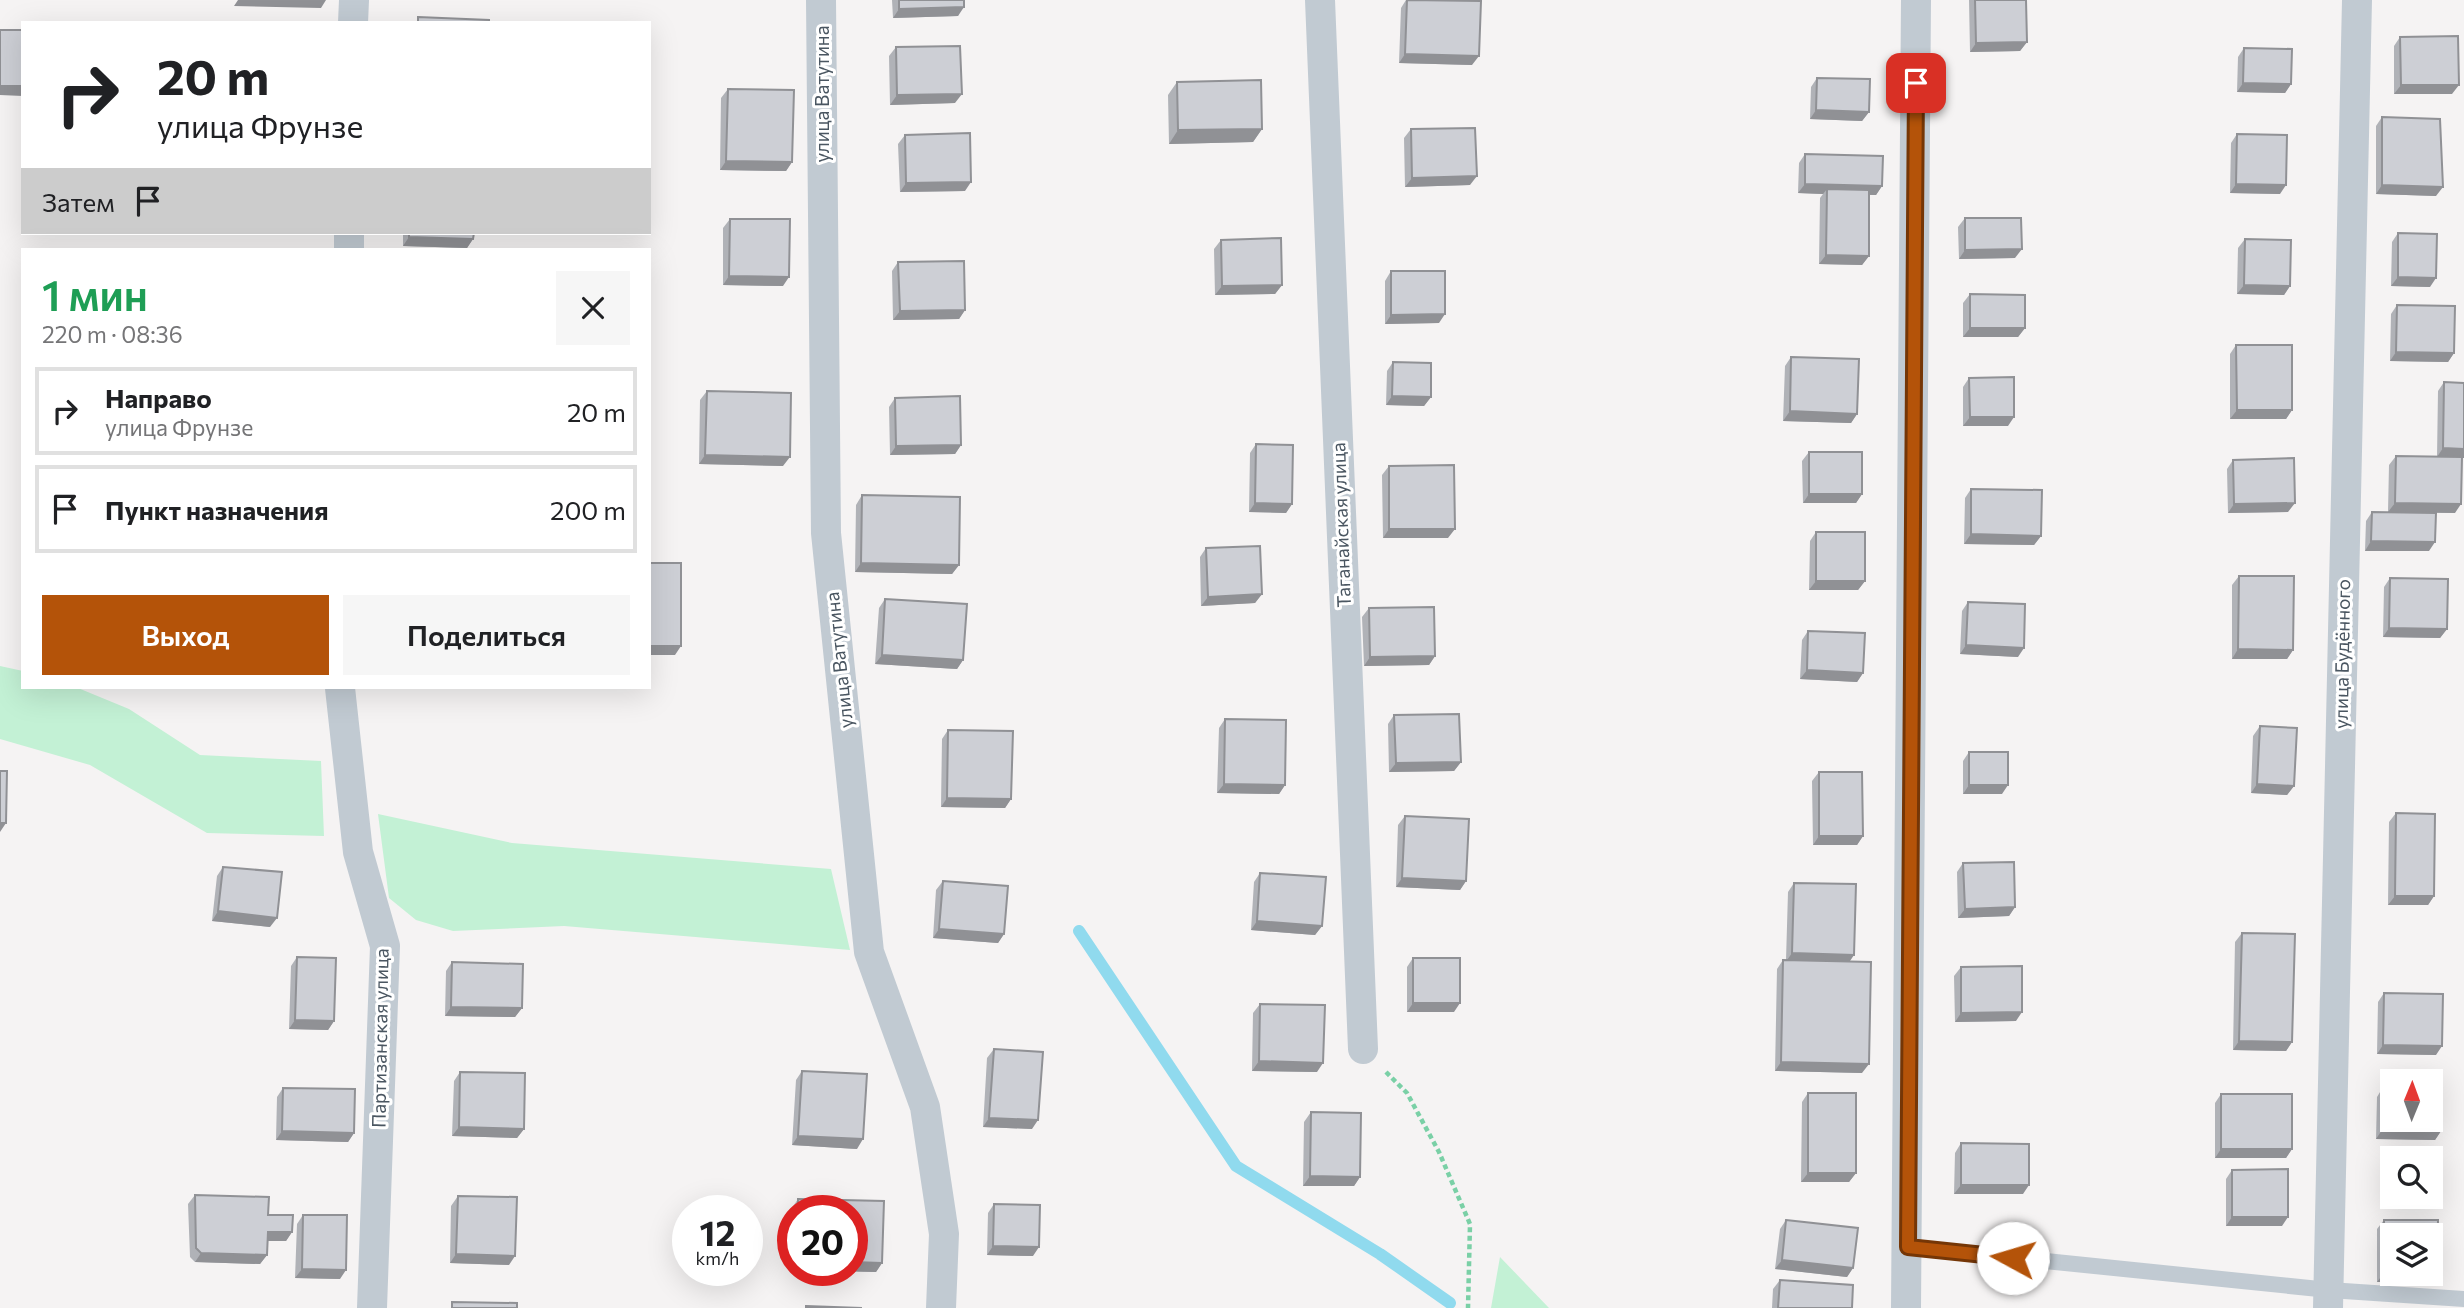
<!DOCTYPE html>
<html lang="ru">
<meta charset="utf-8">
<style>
:root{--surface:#fff;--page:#f6f6f6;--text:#202124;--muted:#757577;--line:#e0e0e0;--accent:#b45309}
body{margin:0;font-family:Commissioner,sans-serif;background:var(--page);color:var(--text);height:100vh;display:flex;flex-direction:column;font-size:26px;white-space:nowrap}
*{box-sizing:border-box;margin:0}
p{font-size:23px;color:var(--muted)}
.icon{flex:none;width:38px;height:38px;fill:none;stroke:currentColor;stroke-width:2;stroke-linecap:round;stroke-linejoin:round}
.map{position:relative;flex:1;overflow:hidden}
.sheet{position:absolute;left:21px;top:248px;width:630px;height:441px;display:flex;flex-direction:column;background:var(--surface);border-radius:0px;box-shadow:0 7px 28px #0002}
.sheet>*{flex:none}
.guide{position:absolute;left:21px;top:21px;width:630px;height:214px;border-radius:0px;box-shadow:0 7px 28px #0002;background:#fff;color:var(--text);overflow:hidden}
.needle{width:46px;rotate:1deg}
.fabs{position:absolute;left:2380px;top:1069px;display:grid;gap:14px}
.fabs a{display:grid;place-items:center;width:63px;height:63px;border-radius:0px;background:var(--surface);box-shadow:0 7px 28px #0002;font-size:35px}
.speed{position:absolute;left:672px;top:1195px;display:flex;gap:14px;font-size:35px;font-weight:700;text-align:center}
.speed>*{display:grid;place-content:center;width:91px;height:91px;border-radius:50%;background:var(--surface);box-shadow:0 7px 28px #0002;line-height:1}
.speed small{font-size:18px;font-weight:400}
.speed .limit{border:10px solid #d22;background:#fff;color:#111}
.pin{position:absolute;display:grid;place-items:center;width:60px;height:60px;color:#fff;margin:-30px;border-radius:14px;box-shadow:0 4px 10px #0006}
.me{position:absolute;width:77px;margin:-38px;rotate:276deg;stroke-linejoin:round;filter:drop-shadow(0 0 5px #0008)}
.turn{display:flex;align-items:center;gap:24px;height:147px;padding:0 21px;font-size:32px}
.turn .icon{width:91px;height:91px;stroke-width:2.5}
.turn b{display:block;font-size:49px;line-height:60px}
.then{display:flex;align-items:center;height:66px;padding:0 21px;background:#0003;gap:14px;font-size:26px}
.round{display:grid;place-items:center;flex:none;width:74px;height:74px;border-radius:0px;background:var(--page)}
.summary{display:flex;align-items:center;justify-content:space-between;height:119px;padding:0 21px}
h1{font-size:42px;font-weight:600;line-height:52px;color:#1e9e55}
.primary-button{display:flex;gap:14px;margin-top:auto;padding:14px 21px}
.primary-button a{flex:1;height:80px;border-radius:0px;background:var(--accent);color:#fff;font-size:28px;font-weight:600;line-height:80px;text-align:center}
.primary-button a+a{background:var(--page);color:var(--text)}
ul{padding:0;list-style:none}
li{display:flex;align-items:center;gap:21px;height:88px;margin:0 14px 10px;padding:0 7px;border:4px solid var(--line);border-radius:0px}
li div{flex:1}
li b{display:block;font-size:26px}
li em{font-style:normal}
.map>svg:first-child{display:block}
.green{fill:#c3f1d5}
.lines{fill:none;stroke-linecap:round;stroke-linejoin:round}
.stream{stroke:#90daee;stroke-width:12}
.path{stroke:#7ad0a6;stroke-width:4.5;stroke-dasharray:5 3.5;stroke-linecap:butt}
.service{stroke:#c1cad2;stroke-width:16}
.minor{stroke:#c1cad2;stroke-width:30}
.wall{fill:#b0b2b7}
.shaded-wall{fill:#909195}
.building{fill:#cdcfd5;stroke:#909195;stroke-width:2}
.route-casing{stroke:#753606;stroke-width:18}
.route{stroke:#b45309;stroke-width:12}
.labels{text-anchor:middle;stroke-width:6;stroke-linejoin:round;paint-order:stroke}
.street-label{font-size:19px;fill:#4a5661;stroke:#fff}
</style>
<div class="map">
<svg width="2464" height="1308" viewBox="0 0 2464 1308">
<rect width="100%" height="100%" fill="#f5f3f3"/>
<path class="green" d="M0,666L23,671V688H78L129,709L200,755L321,761L324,836L207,833L90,765L0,739Z
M378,814L512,843L831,869L850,950L564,926L453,931L416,920L389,898Z
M1500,1257L1549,1308H1491Z"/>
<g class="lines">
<path class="stream" d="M1079,931L1236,1166L1380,1254L1450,1303"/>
<path class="path" d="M1386,1072L1407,1093L1439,1152L1470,1224L1468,1308"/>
<path class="service" d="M1908,1247L2329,1290L2464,1299"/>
<path class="minor" d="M821,0L826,533L869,952L925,1107L944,1234L941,1308
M1320,0L1363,1049
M353,23L354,0
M349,250V233
M340,688L358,852L385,946L372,1308
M1906,1308L1916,0
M2328,1308L2357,0"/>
</g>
<path class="wall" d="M892,0H964L958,16L893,18Z
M1406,0H1451L1472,65L1399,63L1401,8Z
M1969,0H2026L2027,42L2020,51L1970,52Z
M2400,37L2452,94H2394V46Z
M896,47L955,103L890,105L889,56Z
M2244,48L2291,84L2285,93L2237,92L2238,57Z
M1817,78L1869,112L1862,121L1810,119L1811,87Z
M1177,82L1262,129L1253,142L1169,144L1168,95Z
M728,89L792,162L786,171L720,170L721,98Z
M2382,117L2436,196L2376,194V126Z
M1411,129L1470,185L1405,187L1404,138Z
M2237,134L2280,194L2230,193L2231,143Z
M905,135L965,191L900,192L898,144Z
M1805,154L1882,186L1876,195H1869V256L1862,265L1819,264L1820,198L1823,194L1798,193L1799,163Z
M1965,218L2015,258L1959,259L1958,227Z
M730,219L783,286L723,285V228Z
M403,233H474L473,239L467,248L403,246Z
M2398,233L2430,287L2391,286L2392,242Z
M2245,239L2290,286L2284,295L2237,294L2238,248Z
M1221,240L1282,285L1275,294L1215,295L1214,249Z
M898,262L965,310L959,319L893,320L892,271Z
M1391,271L1439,323L1385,324V281Z
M1970,294L2025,328L2018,337H1963V303Z
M2397,305L2454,353L2448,362L2390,361L2391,314Z
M2236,345L2292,410L2286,419H2230V354Z
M1791,357L1857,414L1851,423L1783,421L1785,366Z
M1393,362L1431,397L1424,406L1386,405L1387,371Z
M1969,378L2008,426H1963V387Z
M2444,382L2462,458L2455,513L2388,512L2389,465L2396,456L2437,457L2438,391Z
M707,391L783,466L699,464L700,400Z
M895,398L961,445L955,454L890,455L889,407Z
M1256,444L1292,504L1286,513L1249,512L1250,453Z
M1809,452L1862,494L1856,503H1803L1802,461Z
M2233,460L2288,512L2228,513L2227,469Z
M1389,466L1448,538H1383L1382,475Z
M1971,489L2041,536L2034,545L1964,544L1965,498Z
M862,495L959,565L952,574L855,572L856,505Z
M2372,512L2429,551H2365L2366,521Z
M1816,532L1865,581L1858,590H1809L1810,541Z
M1206,548L1262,594L1255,603L1201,606L1200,557Z
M2239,576L2293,650L2287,659H2232V585Z
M2390,578L2447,629L2440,638L2383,637L2384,587Z
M885,599L963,660L957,669L875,664L879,608Z
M1968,602L2018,657L1960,654L1962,611Z
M1369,608L1435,656L1429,665L1364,666L1362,617Z
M1808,631L1863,673L1857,682L1800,679L1802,640Z
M1394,715L1461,762L1454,771L1389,772L1388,724Z
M1225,719L1285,785L1279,794L1217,793L1219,728Z
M2260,726L2294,786L2287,795L2251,793L2253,736Z
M948,730L1011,799L1005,808L941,807L942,739Z
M1969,752L2002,794H1963V761Z
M1819,772L1863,836L1857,845H1813L1812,781Z
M2396,813L2434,896L2428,905H2388L2389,822Z
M1405,816L1466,881L1460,890L1396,887L1398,825Z
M1963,863L2015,907L2009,916L1958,918L1957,872Z
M223,867L270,927L212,921L217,876Z
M1260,873L1322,926L1315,935L1251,930L1254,882Z
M943,881L1004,934L998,943L933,938L936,890Z
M1794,883L1850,962L1862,1073L1775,1071L1777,969L1783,960H1786L1788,892Z
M2242,933L2292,1042L2286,1051L2233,1050L2235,942Z
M297,957L334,1021L328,1030L289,1029L291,966Z
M1413,958L1454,1012H1407V967Z
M452,962L522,1008L515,1017L445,1016L446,971Z
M1961,967L2016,1021L1955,1022L1954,976Z
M2384,993L2436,1055L2377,1054L2378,1002Z
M1260,1004L1317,1072L1252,1071L1253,1013Z
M994,1049L1032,1129L983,1127L987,1058Z
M802,1071L857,1149L792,1145L796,1080Z
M460,1072L524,1129L517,1138L452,1136L454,1081Z
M2383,1087L2441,1131L2435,1140L2376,1139L2377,1097Z
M283,1088L354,1133L348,1142L276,1140L277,1097Z
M1808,1093L1856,1173L1849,1182H1801L1802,1102Z
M2221,1094L2292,1149L2286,1158H2215V1103Z
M1311,1112L1360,1177L1354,1186H1303L1304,1122Z
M1961,1143L2023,1194H1954L1955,1153Z
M2232,1170L2282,1226H2226V1179Z
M195,1195L268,1215L292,1232L286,1241H267V1255L260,1264L195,1262L190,1257L188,1204Z
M458,1196L509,1265L450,1263L451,1206Z
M798,1199L884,1201L882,1263L876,1272L795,1270H852V1211H793V1270H790L792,1208Z
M994,1204L1033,1256L987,1255L988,1213Z
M303,1215L340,1279L295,1278L297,1224Z
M1786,1220L1853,1268L1847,1277L1775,1269L1780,1229Z
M2384,1220L2431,1282H2377V1229Z
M1780,1280L1852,1308H1772L1773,1289Z"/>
<path class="shaded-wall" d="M238,0H326L321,8L234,6Z
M964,7L958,16L893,18L899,9Z
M2027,42L2020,51L1970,52L1976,43Z
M1405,54L1479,56L1472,65L1399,63Z
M2243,83L2291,84L2285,93L2237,92Z
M2401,85H2459L2452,94H2394Z
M0,86H23V96L0,95Z
M962,94L955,103L890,105L897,95Z
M1816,110L1869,112L1862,121L1810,119Z
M1262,129L1253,142L1169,144L1178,130Z
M726,161L792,162L786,171L720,170Z
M1477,176L1470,185L1405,187L1412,178Z
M971,182L965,191L900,192L906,183Z
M1805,184L1882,186L1876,195L1827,194V189L1823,194L1798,193Z
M2236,184L2286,185L2280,194L2230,193Z
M2382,185L2443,187L2436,196L2376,194Z
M409,237L473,239L467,248L403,246Z
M2022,249L2015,258L1959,259L1965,250Z
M1826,255L1869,256L1862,265L1819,264Z
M729,276L789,277L783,286L723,285Z
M2398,277L2436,278L2430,287L2391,286Z
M1282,285L1275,294L1215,295L1222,286Z
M2244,285L2290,286L2284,295L2237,294Z
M965,310L959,319L893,320L900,311Z
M1445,314L1439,323L1385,324L1391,315Z
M1970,328H2025L2018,337H1963Z
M2396,352L2454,353L2448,362L2390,361Z
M1392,396L1431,397L1424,406L1386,405Z
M2237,410H2292L2286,419H2230Z
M1790,411L1857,414L1851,423L1783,421Z
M1970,417H2014L2008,426H1963Z
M961,445L955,454L890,455L896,446Z
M2443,448L2464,449V458L2437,457Z
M705,455L790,457L783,466L699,464Z
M1809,494H1862L1856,503H1803Z
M1255,503L1292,504L1286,513L1249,512Z
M2295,503L2288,512L2228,513L2234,504Z
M2395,503L2461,504L2455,513L2388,512Z
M1389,529H1455L1448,538H1383Z
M1971,534L2041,536L2034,545L1964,544Z
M2371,541L2435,542L2429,551H2365Z
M861,563L959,565L952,574L855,572Z
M1816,581H1865L1858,590H1809Z
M1262,594L1255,603L1201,606L1208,597Z
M2389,628L2447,629L2440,638L2383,637Z
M1966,645L2024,648L2018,657L1960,654Z
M649,646H681L675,655H649Z
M2238,649L2293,650L2287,659H2232Z
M882,655L963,660L957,669L875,664Z
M1435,656L1429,665L1364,666L1370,657Z
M1807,670L1863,673L1857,682L1800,679Z
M1461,762L1454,771L1389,772L1396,763Z
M1224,784L1285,785L1279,794L1217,793Z
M2257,784L2294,786L2287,795L2251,793Z
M1969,785H2008L2002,794H1963Z
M947,798L1011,799L1005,808L941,807Z
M0,823H6L0,832Z
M1819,836H1863L1857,845H1813Z
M1402,878L1466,881L1460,890L1396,887Z
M2395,896H2434L2428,905H2388Z
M2015,907L2009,916L1958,918L1965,909Z
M218,911L277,918L270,927L212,921Z
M1257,921L1322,926L1315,935L1251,930Z
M939,929L1004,934L998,943L933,938Z
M1792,953L1854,955L1848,964L1785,963Z
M1413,1003H1460L1454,1012H1407Z
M451,1007L522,1008L515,1017L445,1016Z
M2022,1012L2016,1021L1955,1022L1961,1013Z
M295,1020L334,1021L328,1030L289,1029Z
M2239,1041L2292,1042L2286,1051L2233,1050Z
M2383,1045L2442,1046L2436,1055L2377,1054Z
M1259,1061L1323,1063L1317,1072L1252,1071Z
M1781,1062L1869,1064L1862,1073L1775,1071Z
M989,1118L1038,1120L1032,1129L983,1127Z
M459,1127L524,1129L517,1138L452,1136Z
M2382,1130L2441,1131L2435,1140L2376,1139Z
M282,1131L354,1133L348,1142L276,1140Z
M798,1136L863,1139L857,1149L792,1145Z
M2221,1149H2292L2286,1158H2215Z
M1808,1173H1856L1849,1182H1801Z
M1310,1176L1360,1177L1354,1186H1303Z
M1961,1185H2029L2023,1194H1954Z
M2232,1217H2288L2282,1226H2226Z
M268,1232H292L286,1241H261Z
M993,1246L1039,1247L1033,1256L987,1255Z
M201,1253L267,1255L260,1264L195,1262Z
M456,1254L515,1256L509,1265L450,1263Z
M1782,1260L1853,1268L1847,1277L1775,1269Z
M852,1262L882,1263L876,1272L795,1270H852Z
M302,1269L346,1270L340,1279L295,1278Z
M2384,1273H2392V1274H2431V1273H2437L2431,1282H2377Z"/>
<path class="building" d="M899,0H964V7L899,9Z
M1407,0L1481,1L1479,56L1405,54Z
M1975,0H2026L2027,42L1976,43Z
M418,17L489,20V23H418Z
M0,30H23V86H0Z
M2458,36L2459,85H2401L2400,37Z
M960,46L962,94L897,95L896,47Z
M2244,48L2292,49L2291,84L2243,83Z
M1817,78L1870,79L1869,112L1816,110Z
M1261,80L1262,129L1178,130L1177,82Z
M728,89L794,90L792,162L726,161Z
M2382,117L2440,119L2443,187L2382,185Z
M1475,128L1477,176L1412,178L1411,129Z
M970,133L971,182L906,183L905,135Z
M2237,134L2287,135L2286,185L2236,184Z
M1805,154L1883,156L1882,186L1805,184Z
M1827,189L1869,190V256L1826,255Z
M1965,218H2021L2022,249L1965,250Z
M730,219H790L789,277L729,276Z
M409,233H474L473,239L409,237Z
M2398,233L2437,234L2436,278L2398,277Z
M1281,238L1282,285L1222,286L1221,240Z
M2245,239L2291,240L2290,286L2244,285Z
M964,261L965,310L900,311L898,262Z
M1391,271H1445V314L1391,315Z
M1970,294L2025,295V328H1970Z
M2397,305L2455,306L2454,353L2396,352Z
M2236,345H2292V410H2237Z
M1791,357L1859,359L1857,414L1790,411Z
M1393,362L1431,363V397L1392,396Z
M2014,377V417H1970L1969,378Z
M2444,382L2464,383V449L2443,448Z
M707,391L791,393L790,457L705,455Z
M960,396L961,445L896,446L895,398Z
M1256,444L1293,445L1292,504L1255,503Z
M1809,452H1862V494H1809Z
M2396,456L2462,457L2461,504L2395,503Z
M2294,458L2295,503L2234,504L2233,460Z
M1454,465L1455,529H1389V466Z
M1971,489L2042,490L2041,536L1971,534Z
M862,495L960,497L959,565L861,563Z
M2372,512L2436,513L2435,542L2371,541Z
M1816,532H1865V581H1816Z
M1260,546L1262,594L1208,597L1206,548Z
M649,563H681V646H649Z
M2239,576H2294L2293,650L2238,649Z
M2390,578L2448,579L2447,629L2389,628Z
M885,599L967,604L963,660L882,655Z
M1968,602L2025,604L2024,648L1966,645Z
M1434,607L1435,656L1370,657L1369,608Z
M1808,631L1865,633L1863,673L1807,670Z
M1459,714L1461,762L1396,763L1394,715Z
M1225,719L1286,720L1285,785L1224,784Z
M2260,726L2297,728L2294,786L2257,784Z
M948,730L1013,731L1011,799L947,798Z
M1969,752H2008V785H1969Z
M0,771H7L6,823H0Z
M1819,772H1862L1863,836H1819Z
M2396,813L2435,814L2434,896H2395Z
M1405,816L1469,819L1466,881L1402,878Z
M2014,862L2015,907L1965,909L1963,863Z
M223,867L282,872L277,918L218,911Z
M1260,873L1326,877L1322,926L1257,921Z
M943,881L1008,886L1004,934L939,929Z
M1794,883L1856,884L1854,955L1792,953Z
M2242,933L2295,934L2292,1042L2239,1041Z
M297,957L336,958L334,1021L295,1020Z
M1413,958H1460V1003H1413Z
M1783,960L1871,962L1869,1064L1781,1062Z
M452,962L523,964L522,1008L451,1007Z
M2022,966V1012L1961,1013V967Z
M2384,993L2443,994L2442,1046L2383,1045Z
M1260,1004L1325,1005L1323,1063L1259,1061Z
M994,1049L1043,1052L1038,1120L989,1118Z
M802,1071L867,1074L863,1139L798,1136Z
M460,1072L525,1073L524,1129L459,1127Z
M2383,1087L2392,1088V1120H2431V1088H2442L2441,1131L2382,1130Z
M283,1088L355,1089L354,1133L282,1131Z
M1808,1093H1856V1173H1808Z
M2221,1094H2292V1149H2221Z
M1311,1112L1361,1113L1360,1177L1310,1176Z
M1961,1143L2029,1144V1185H1961Z
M2288,1169V1217H2232V1170Z
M195,1195L269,1197L268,1215H293L292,1232H268L267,1255L201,1253L196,1248Z
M458,1196L517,1197L515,1256L456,1254Z
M798,1199L884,1201L882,1263L852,1262V1211H798Z
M994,1204L1040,1205L1039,1247L993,1246Z
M303,1215H347L346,1270L302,1269Z
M1786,1220L1858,1228L1853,1268L1782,1260Z
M2384,1220H2438L2437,1273H2431V1236H2392V1273H2384Z
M1780,1280L1853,1285L1852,1308H1778Z
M452,1302L517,1303V1308H452Z
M806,1306L862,1308H806Z"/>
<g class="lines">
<defs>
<path id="route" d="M1916,83L1908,1247L2013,1258"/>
</defs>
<use href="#route" class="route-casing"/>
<use href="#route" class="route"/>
</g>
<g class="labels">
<g class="street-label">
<text transform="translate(822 94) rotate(-90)" y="7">улица Ватутина</text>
<text transform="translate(1341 525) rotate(-92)" y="7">Таганайская улица</text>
<text transform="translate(2342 654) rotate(-89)" y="7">улица Будённого</text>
<text transform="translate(839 660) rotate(-96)" y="7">улица Ватутина</text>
<text transform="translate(380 1038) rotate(-89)" y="7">Партизанская улица</text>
</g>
</g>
</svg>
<div class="fabs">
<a><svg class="needle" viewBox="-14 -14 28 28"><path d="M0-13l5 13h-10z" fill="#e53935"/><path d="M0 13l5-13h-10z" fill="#757577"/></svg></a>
<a><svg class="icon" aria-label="search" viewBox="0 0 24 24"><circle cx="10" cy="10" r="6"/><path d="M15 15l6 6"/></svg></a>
<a><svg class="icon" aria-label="layers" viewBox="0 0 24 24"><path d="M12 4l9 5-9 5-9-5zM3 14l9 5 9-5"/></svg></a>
</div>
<div class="speed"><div>12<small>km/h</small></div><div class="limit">20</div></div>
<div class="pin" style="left:1916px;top:83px;background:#d93025"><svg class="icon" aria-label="arrive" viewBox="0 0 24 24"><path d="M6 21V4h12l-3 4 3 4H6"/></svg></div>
<svg class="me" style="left:2013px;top:1258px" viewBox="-20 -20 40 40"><circle r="19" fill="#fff"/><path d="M0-13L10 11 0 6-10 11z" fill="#b45309"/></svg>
<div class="guide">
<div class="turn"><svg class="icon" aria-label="right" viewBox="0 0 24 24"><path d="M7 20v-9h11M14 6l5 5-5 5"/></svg><div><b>20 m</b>улица Фрунзе</div></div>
<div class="then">Затем<svg class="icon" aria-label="arrive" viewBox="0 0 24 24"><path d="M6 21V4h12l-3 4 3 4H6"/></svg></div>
</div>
<section class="sheet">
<div class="summary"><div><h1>1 мин</h1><p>220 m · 08:36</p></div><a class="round"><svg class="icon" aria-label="close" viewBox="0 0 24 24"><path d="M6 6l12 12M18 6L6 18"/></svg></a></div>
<ul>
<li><svg class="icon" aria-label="right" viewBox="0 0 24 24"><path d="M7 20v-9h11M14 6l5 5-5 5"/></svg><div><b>Направо</b><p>улица Фрунзе</p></div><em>20 m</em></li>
<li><svg class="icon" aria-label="arrive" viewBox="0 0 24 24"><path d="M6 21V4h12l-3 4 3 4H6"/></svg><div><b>Пункт назначения</b></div><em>200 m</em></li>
</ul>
<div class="primary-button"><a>Выход</a><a>Поделиться</a></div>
</section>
</div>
